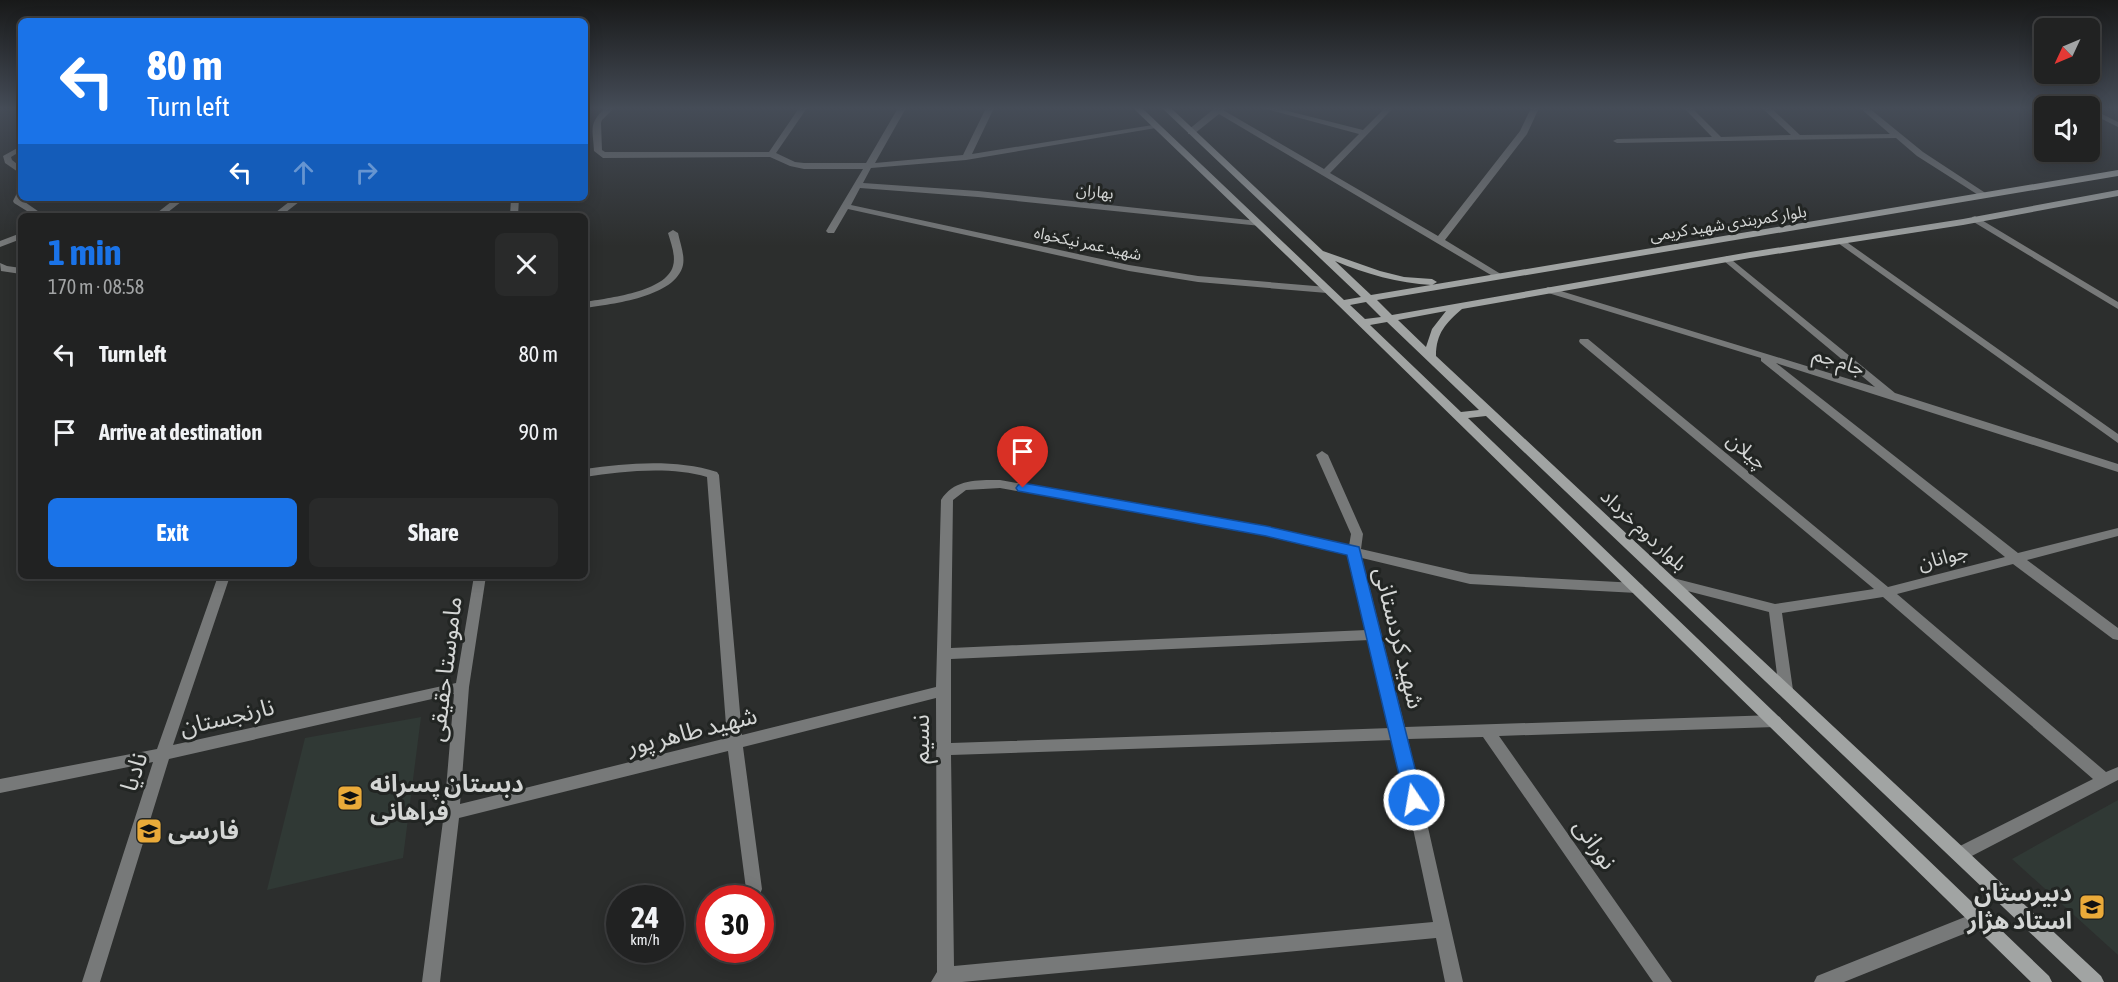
<!DOCTYPE html>
<meta charset="utf-8">
<style>
:root{--surface:#212222;--page:#292a2a;--text:#f1f3f6;--muted:#a2a4a5;--line:#3e3f40;--accent:#1a73e8}
body{margin:0;font-family:"Asap Condensed","Noto Sans Arabic",sans-serif;background:var(--page);color:var(--text);height:100vh;display:flex;flex-direction:column;font-size:22px;white-space:nowrap}
*{box-sizing:border-box;margin:0}
p{font-size:20px;color:var(--muted)}
.icon{flex:none;width:33px;height:33px;fill:none;stroke:currentColor;stroke-width:2;stroke-linecap:round;stroke-linejoin:round}
.map{position:relative;flex:1;overflow:hidden}
.side{position:absolute;left:18px;top:213px;width:570px;height:366px;display:flex;flex-direction:column;background:var(--surface);border-radius:9px;box-shadow:0 3px 15px #0003,0 0 0 2px var(--line)}
.side>*{flex:none}
.guide{position:absolute;left:18px;top:18px;width:570px;height:183px;border-radius:9px;box-shadow:0 3px 15px #0003,0 0 0 2px var(--line);background:#1a73e8;color:#fff;overflow:hidden}
.needle{width:39px;rotate:226deg}
.fabs{position:absolute;left:2034px;top:18px;display:grid;gap:12px}
.fabs a{display:grid;place-items:center;width:66px;height:66px;border-radius:9px;background:var(--surface);box-shadow:0 3px 15px #0003,0 0 0 2px var(--line);font-size:30px}
.speed{position:absolute;left:606px;top:885px;display:flex;gap:12px;font-size:30px;font-weight:700;text-align:center}
.speed>*{display:grid;place-content:center;width:78px;height:78px;border-radius:50%;background:var(--surface);box-shadow:0 3px 15px #0003,0 0 0 2px var(--line);line-height:1}
.speed small{font-size:15px;font-weight:400}
.speed .limit{border:9px solid #d22;background:#fff;color:#111}
.pin{position:absolute;display:grid;place-items:center;width:51px;height:51px;color:#fff;margin:-62px -26px;border-radius:50% 50% 50% 0;rotate:-45deg;box-shadow:0 0 6px #0007}
.pin .icon{rotate:45deg}
.me{position:absolute;width:66px;margin:-33px;rotate:348deg;stroke-linejoin:round;filter:drop-shadow(0 0 4px #0008)}
.turn{display:flex;align-items:center;gap:21px;height:126px;padding:0 30px;font-size:27px}
.turn .icon{width:78px;height:78px;stroke-width:2.5}
.turn b{display:block;font-size:42px;line-height:51px}
.lanes{display:flex;align-items:center;height:57px;padding:0 30px;background:#0003;justify-content:center;gap:30px;direction:ltr}
.lanes .off{opacity:.35}
.round{display:grid;place-items:center;flex:none;width:63px;height:63px;border-radius:9px;background:var(--page)}
.overview{display:flex;align-items:center;justify-content:space-between;height:102px;padding:0 30px}
h1{font-size:36px;font-weight:700;line-height:45px;color:var(--accent)}
.action{display:flex;gap:12px;margin-top:auto;padding:12px 30px}
.action a{flex:1;height:69px;border-radius:9px;background:var(--accent);color:#fff;font-size:24px;font-weight:700;line-height:69px;text-align:center}
.action a+a{background:var(--page);color:var(--text)}
ul{padding:0;list-style:none}
li{display:flex;align-items:center;gap:18px;height:78px;padding:0 30px}
li div{flex:1}
li b{display:block;font-size:22px}
li em{font-style:normal}
.map>svg:first-child{display:block}
.built{fill:#303935}
.lines{fill:none;stroke-linecap:round;stroke-linejoin:round}
.street{fill:#777979;fill-rule:evenodd}
.secondary{fill:#a1a4a3;fill-rule:evenodd}
.route{fill:#1a73e8;stroke:#114b97;stroke-width:1.5}
.labels{text-anchor:middle;stroke-width:6;stroke-linejoin:round;paint-order:stroke}
.far-street-label{font-size:16px;fill:#d4d6d5;stroke:#222523}
.street-label{font-size:20px;fill:#d4d6d5;stroke:#222523}
.near-street-label{font-size:24px;fill:#d4d6d5;stroke:#222523}
.near-poi-label{font-size:24px;font-weight:bold;fill:#d4d6d5;stroke:#222523;text-anchor:start}
</style>
<div class="map">
<svg width="2118" height="982" viewBox="0 0 2118 982">
<rect width="100%" height="100%" fill="#2c2e2d"/>
<path class="built" d="M421,717L403,858L267,890L305,738Z
M2118,800V955L2012,859Z"/>
<g class="lines">
<path class="street" d="M605,108H614L602,120L601,123L602,150L605,152H769L799,108H807L776,153L795,162L804,163H866L898,108H906L875,163L963,155L986,108H994L972,154L1159,124V128H1156L966,160L871,168L863,183L978,191L1258,221L1263,224L1261,226L978,197L860,188L851,205L1129,265L1198,276L1327,287L1332,290L1327,293L1198,282L1129,271L848,209L834,233H828L826,231L863,169H804L790,166L770,157L603,158L594,151C593,129 588,124 605,108Z
M1215,108H1225L1223,110L1324,169L1359,134L1263,108H1276L1363,130L1385,108H1393L1330,173L1438,236L1520,131L1531,108H1539L1527,134L1445,240L1504,276L1502,278H1496L1219,114L1194,134H1188V130Z
M1684,108H1692L1721,137L1791,135L1762,108H1771L1800,135L1890,134L1860,108H1869L1923,152L1990,196L1983,198L1917,156L1896,138L1617,143L1613,141L1617,139L1712,137Z
M2090,108L2118,122V127L2090,113Z
M21,146V151L11,157L12,160L21,167V174L5,163L3,156Z
M21,190L22,200L45,216H35L14,203L13,201L18,191Z
M176,198H186L163,216H153Z
M294,198H304L281,216H271Z
M511,198H519L518,216H510Z
M1975,216L2118,302V309L1972,221V217Z
M673,230L678,233C680,243 685,255 683,265C676,297 612,304 585,308V302C608,298 666,292 673,266C676,256 671,243 668,233Z
M21,233V239L0,247V241Z
M1841,238L2118,434V443L1838,243L1836,241Z
M1727,256L1895,393L2118,464V472L1776,363L2018,553L2118,528V536L2027,560L2118,628V640L2113,639L2013,564L1897,594L2106,772L2118,767V780L1966,859L1960,861L1954,859L1952,854L1954,849L2093,779L1883,597L1782,613L1793,690L1791,694L1786,696L1781,694L1779,690L1769,612L1668,586L1666,583L1668,580L1673,578L1775,604L1874,589L1580,343L1579,341L1580,339H1588L1888,587L2005,557L1761,361V358L1545,292L1543,290L1548,287L1551,288L1875,387L1724,261L1722,259Z
M0,263L7,266L21,268V274L1,271Z
M1322,451L1328,455L1363,534L1361,549L1470,574L1637,583L1642,585L1644,588L1642,591L1637,593L1470,584L1362,558L1405,727L1775,715L1780,717L1782,721L1780,725L1775,727L1499,736L1672,982H1653L1483,737L1408,739L1463,982H1445L1436,938L962,982H931L937,972L936,698L743,747L762,889L760,894L754,897L748,894L746,889L728,751L459,818L440,982H422L444,813L454,694L169,759L100,982H82L153,762L0,793V779L157,749L218,576H230L173,745L456,683L474,576H486L469,687L460,804L727,738L707,477C670,466 623,471 585,477V469C628,463 675,459 717,472L719,475L742,735L936,687L941,500C954,479 977,480 1000,480L1266,527L1349,546L1351,534L1316,455ZM1000,488L1266,535L1349,555L1367,630L951,648L953,500L966,490ZM1370,640L1391,728L951,743V659ZM1394,740L1433,922L954,966L951,755Z
M1980,911L1986,913L1988,919L1986,925L1844,982H1814L1817,976Z"/>
<path class="secondary" d="M1133,108H1142L1344,300L1361,297L1162,108H1171L1323,251L1380,271L1404,277L1432,279L1437,282L1432,285C1398,283 1366,274 1335,261L1371,295L2118,170V176L1377,300L1392,315L1750,252L1963,219L2118,190V196L1963,225L1750,258L1462,309C1446,323 1436,333 1436,356L2101,976L2104,982H2082L1486,416L1468,418L2049,976L2052,982H2031L1338,305ZM1366,302L1381,317L1365,319L1350,305ZM1446,311L1432,329L1426,347L1398,320ZM1387,322L1479,410L1461,412L1370,325Z"/>
</g>
<linearGradient id="sky" x2="0" y2="1"><stop stop-color="#181919"/><stop offset="0.44" stop-color="#454c57"/><stop offset="1" stop-color="#454c57" stop-opacity="0"/></linearGradient>
<rect width="2118" height="246" fill="url(#sky)"/>
<path class="route" d="M1023,483L1266,526L1359,547L1423,800L1420,805L1414,807L1408,805L1405,800L1347,555L1266,536L1018,491L1016,488L1018,485Z"/>
<defs>
<symbol id="school-square" viewBox="-11 -11 22 22"><rect x="-9" y="-9" width="18" height="18" rx="4" fill="#eaaa39" stroke="#222523"/><path d="M0-5L7-2L0 1L-7-2ZM-4 1L0 2.5L4 1V4Q0 6-4 4Z" fill="#111"/></symbol>
</defs>
<g fill-rule="evenodd">
<use href="#school-square" x="335" y="783" width="30" height="30"/>
<use href="#school-square" x="134" y="816" width="30" height="30"/>
<use href="#school-square" x="2077" y="892" width="30" height="30"/>
</g>
<g class="labels">
<g class="far-street-label">
<text transform="translate(1095 191) rotate(6)" y="6">بهاران</text>
<text transform="translate(1728 223) rotate(-9)" y="6">بلوار کمربندی شهید کریمی</text>
<text transform="translate(1088 243) rotate(12)" y="6">شهید عمر نیکخواه</text>
</g>
<g class="street-label">
<text transform="translate(1839 361) rotate(18)" y="7">جام جم</text>
<text transform="translate(1747 451) rotate(40)" y="7">چیلان</text>
<text transform="translate(1644 530) rotate(43)" y="7">بلوار دوم خرداد</text>
<text transform="translate(1943 557) rotate(-14)" y="7">جوانان</text>
</g>
<g class="near-street-label">
<text transform="translate(1399 638) rotate(76)" y="8">شهید کردستانی</text>
<text transform="translate(445 669) rotate(-83)" y="8">ماموستا حقیقی</text>
<text transform="translate(227 717) rotate(-13)" y="8">نارنجستان</text>
<text transform="translate(692 731) rotate(-14)" y="8">شهید طاهر پور</text>
<text transform="translate(921 739) rotate(-90)" y="8">نسیم</text>
<text transform="translate(134 772) rotate(-72)" y="8">نادیا</text>
<text transform="translate(1595 844) rotate(55)" y="8">نورانی</text>
</g>
<g class="near-poi-label">
<text x="370" y="792">دبستان پسرانه<tspan x="370" dy="28">فراهانی</tspan></text>
<text x="168" y="839">فارسی</text>
<text x="2072" y="901" text-anchor="end">دبیرستان<tspan x="2072" dy="28">استاد هژار</tspan></text>
</g>
</g>
</svg>
<div class="fabs">
<a><svg class="needle" viewBox="-14 -14 28 28"><path d="M0-13l5 13h-10z" fill="#e53935"/><path d="M0 13l5-13h-10z" fill="#a2a4a5"/></svg></a>
<a><svg class="icon" aria-label="sound" viewBox="0 0 24 24"><path d="M4 9h4l5-4v14l-5-4H4zM17 9q2 3 0 6"/></svg></a>
</div>
<div class="speed"><div>24<small>km/h</small></div><div class="limit">30</div></div>
<div class="pin" style="left:1023px;top:488px;background:#d93025"><svg class="icon" aria-label="arrive" viewBox="0 0 24 24"><path d="M6 21V4h12l-3 4 3 4H6"/></svg></div>
<svg class="me" style="left:1414px;top:800px" viewBox="-20 -20 40 40"><circle r="17" fill="#1a73e8" stroke="#fff" stroke-width="3"/><path d="M0-11L8 9 0 5-8 9z" fill="#fff"/></svg>
<div class="guide">
<div class="turn"><svg class="icon" aria-label="left" viewBox="0 0 24 24"><path d="M17 20v-9H6M10 6l-5 5 5 5"/></svg><div><b>80 m</b>Turn left</div></div>
<div class="lanes"><svg class="icon" aria-label="left" viewBox="0 0 24 24"><path d="M17 20v-9H6M10 6l-5 5 5 5"/></svg><svg class="icon off" aria-label="ahead" viewBox="0 0 24 24"><path d="M12 20V5M6 11l6-6 6 6"/></svg><svg class="icon off" aria-label="right" viewBox="0 0 24 24"><path d="M7 20v-9h11M14 6l5 5-5 5"/></svg></div>
</div>
<section class="side">
<div class="overview"><div><h1>1 min</h1><p>170 m · 08:58</p></div><a class="round"><svg class="icon" aria-label="close" viewBox="0 0 24 24"><path d="M6 6l12 12M18 6L6 18"/></svg></a></div>
<ul>
<li><svg class="icon" aria-label="left" viewBox="0 0 24 24"><path d="M17 20v-9H6M10 6l-5 5 5 5"/></svg><div><b>Turn left</b></div><em>80 m</em></li>
<li><svg class="icon" aria-label="arrive" viewBox="0 0 24 24"><path d="M6 21V4h12l-3 4 3 4H6"/></svg><div><b>Arrive at destination</b></div><em>90 m</em></li>
</ul>
<div class="action"><a>Exit</a><a>Share</a></div>
</section>
</div>
